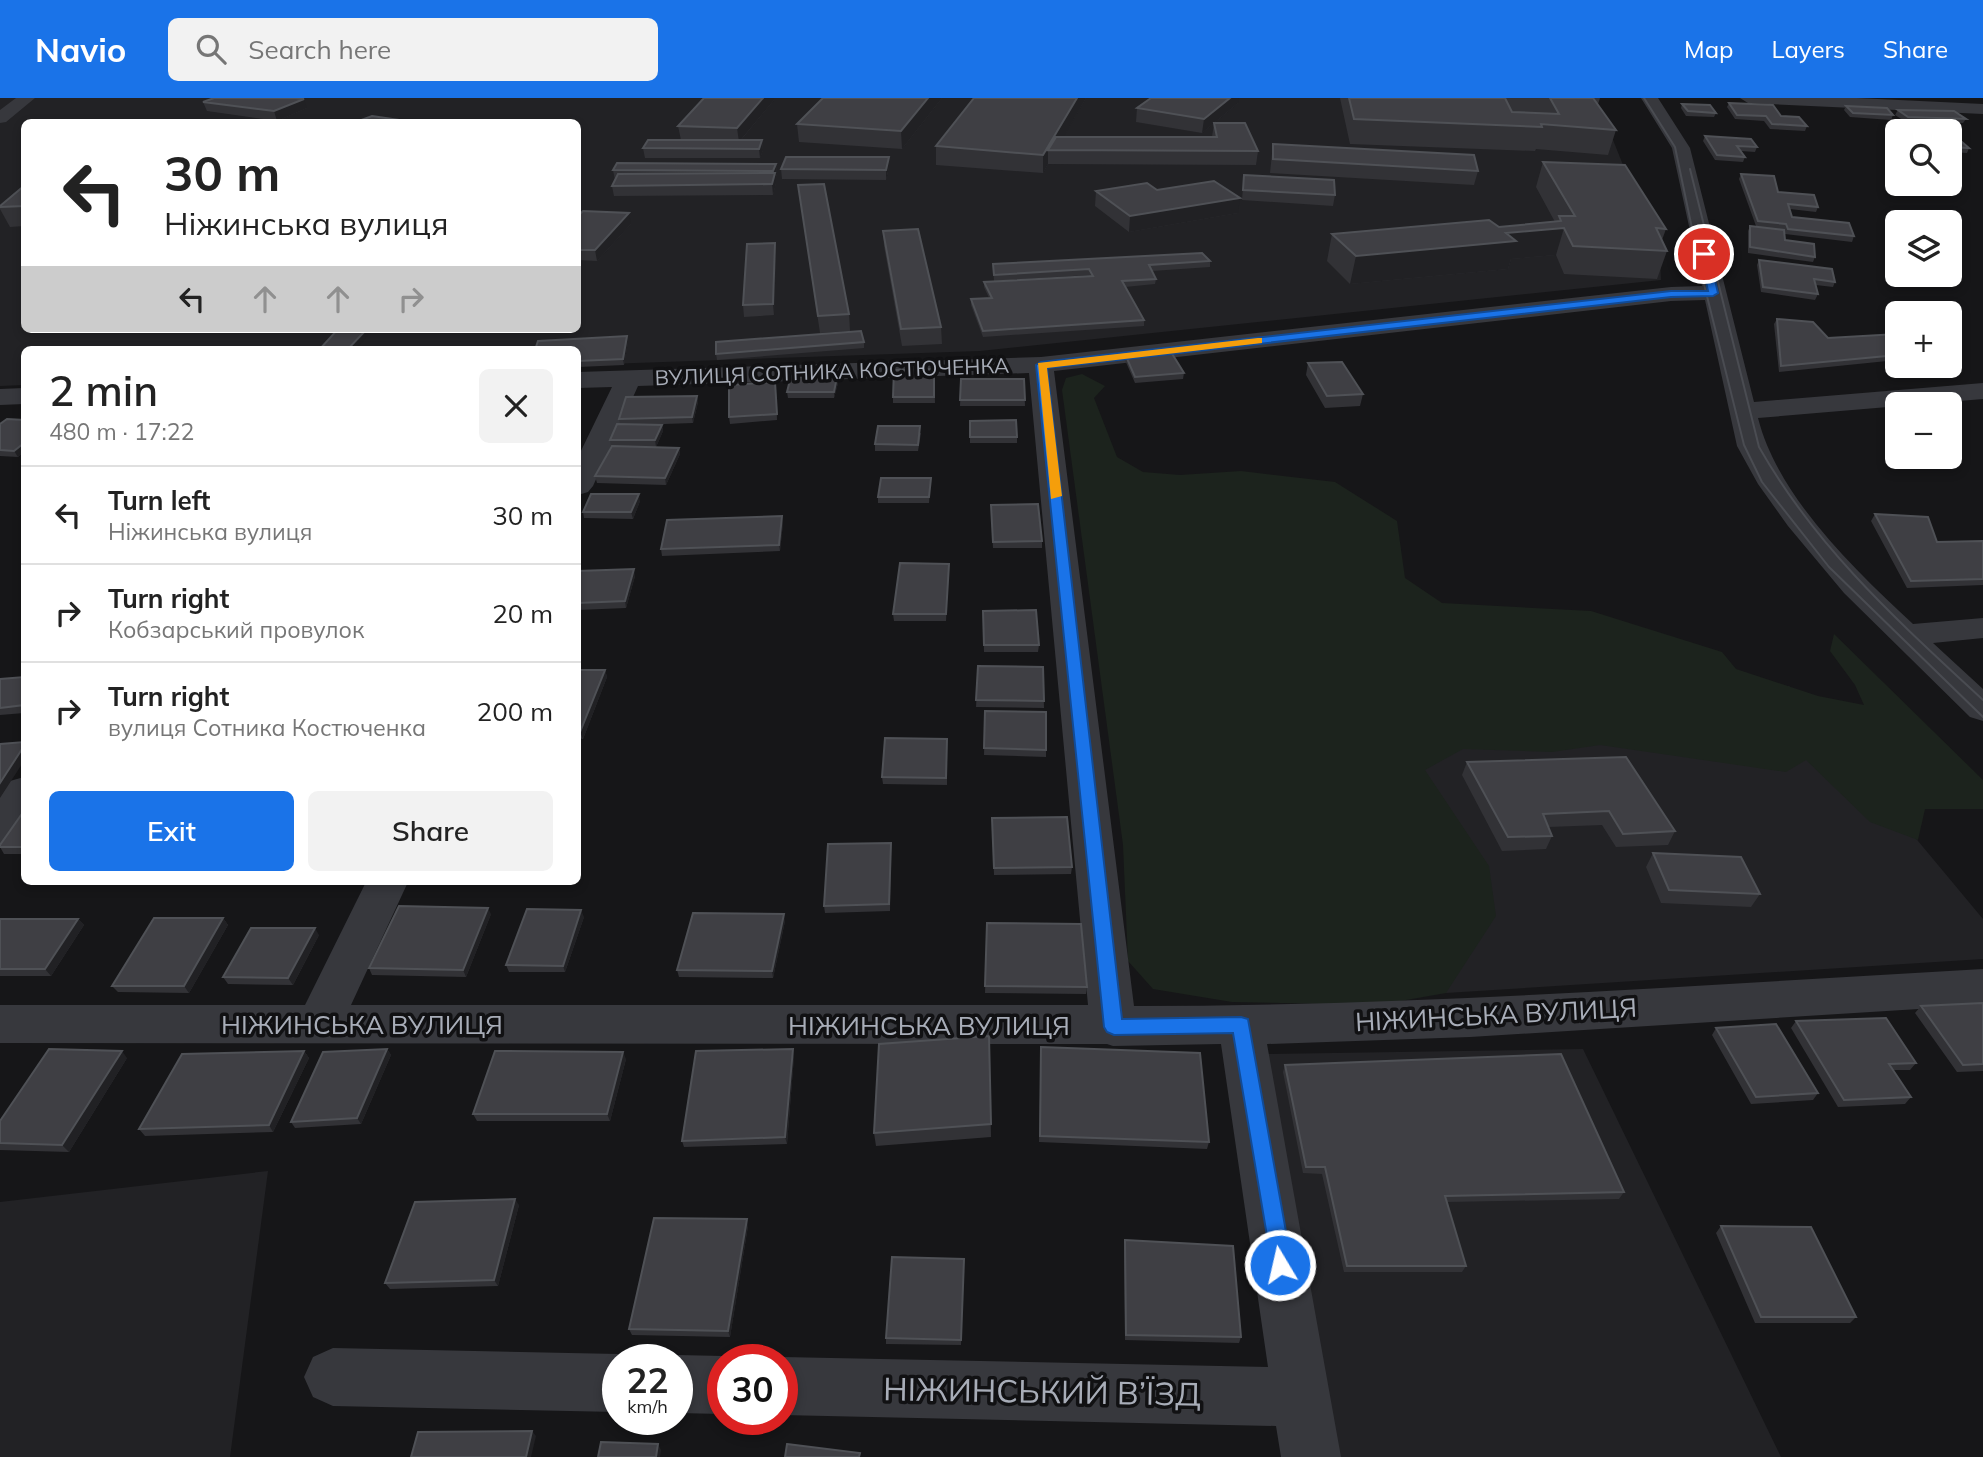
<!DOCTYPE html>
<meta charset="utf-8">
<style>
:root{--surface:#fff;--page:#f2f2f2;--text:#222;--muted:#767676;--line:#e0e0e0;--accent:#1a73e8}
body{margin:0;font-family:Mulish,sans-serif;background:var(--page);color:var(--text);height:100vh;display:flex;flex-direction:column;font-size:26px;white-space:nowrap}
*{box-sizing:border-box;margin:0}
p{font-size:23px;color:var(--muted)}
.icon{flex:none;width:38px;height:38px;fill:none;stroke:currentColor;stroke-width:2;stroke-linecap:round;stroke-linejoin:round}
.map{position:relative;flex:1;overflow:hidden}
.side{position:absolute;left:21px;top:248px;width:560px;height:539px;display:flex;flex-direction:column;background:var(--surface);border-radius:10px;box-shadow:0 4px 10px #0003}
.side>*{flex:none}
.guide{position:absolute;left:21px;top:21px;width:560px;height:214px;border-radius:10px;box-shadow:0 4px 10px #0003;background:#fff;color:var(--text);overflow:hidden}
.controls{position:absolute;left:1885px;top:21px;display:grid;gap:14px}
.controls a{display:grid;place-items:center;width:77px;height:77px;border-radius:10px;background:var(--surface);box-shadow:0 4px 10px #0003;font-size:35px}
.speed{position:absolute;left:602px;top:1246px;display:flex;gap:14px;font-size:35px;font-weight:700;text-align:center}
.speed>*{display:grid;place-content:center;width:91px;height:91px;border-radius:50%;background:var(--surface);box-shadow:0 4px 10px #0003;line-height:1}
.speed small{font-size:18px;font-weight:400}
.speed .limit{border:10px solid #d22;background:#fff;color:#111}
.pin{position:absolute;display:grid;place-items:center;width:60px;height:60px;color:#fff;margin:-30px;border:4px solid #fff;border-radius:50%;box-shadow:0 2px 7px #0007}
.me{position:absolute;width:77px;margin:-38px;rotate:351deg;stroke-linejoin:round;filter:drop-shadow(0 0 5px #0008)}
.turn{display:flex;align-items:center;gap:24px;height:147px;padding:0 28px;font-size:32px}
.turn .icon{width:91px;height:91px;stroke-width:2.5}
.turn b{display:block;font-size:49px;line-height:60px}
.lanes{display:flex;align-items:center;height:66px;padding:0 28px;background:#0003;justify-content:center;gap:35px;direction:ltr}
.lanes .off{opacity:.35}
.round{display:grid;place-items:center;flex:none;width:74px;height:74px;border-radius:10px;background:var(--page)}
.head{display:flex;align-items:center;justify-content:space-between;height:119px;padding:0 28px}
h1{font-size:42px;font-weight:600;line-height:52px}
.primary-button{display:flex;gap:14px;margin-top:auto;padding:14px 28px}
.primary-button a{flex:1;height:80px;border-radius:10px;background:var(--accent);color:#fff;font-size:28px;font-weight:600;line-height:80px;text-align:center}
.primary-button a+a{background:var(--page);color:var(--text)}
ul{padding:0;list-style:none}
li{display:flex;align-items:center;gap:21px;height:98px;padding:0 28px;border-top:2px solid var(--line)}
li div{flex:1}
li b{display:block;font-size:26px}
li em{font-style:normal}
header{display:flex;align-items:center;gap:42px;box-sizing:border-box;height:98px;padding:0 35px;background:var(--accent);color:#fff}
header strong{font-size:33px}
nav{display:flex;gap:38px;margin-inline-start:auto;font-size:24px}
.search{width:490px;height:63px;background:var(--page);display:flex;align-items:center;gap:18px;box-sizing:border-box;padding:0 24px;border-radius:10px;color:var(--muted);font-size:26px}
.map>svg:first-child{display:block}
.built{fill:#222225;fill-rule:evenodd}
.green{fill:#1c231d}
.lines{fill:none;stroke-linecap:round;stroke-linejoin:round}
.minor{fill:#37383d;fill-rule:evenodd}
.tram{stroke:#4a4c52;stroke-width:2}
.wall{fill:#323236}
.shaded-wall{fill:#212124}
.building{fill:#3f3f44;stroke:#4f5156;stroke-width:2}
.route{fill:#1a73e8;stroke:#114b97;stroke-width:2}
.slow{fill:#f59e0b}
.labels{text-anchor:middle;stroke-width:7;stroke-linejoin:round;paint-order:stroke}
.far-street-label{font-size:21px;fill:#a8adb8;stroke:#111113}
.street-label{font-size:26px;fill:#a8adb8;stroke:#111113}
.near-street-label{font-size:32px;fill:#a8adb8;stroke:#111113}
</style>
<header>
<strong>Navio</strong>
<div class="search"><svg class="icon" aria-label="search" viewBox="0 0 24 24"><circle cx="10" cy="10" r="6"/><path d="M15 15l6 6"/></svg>Search here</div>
<nav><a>Map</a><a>Layers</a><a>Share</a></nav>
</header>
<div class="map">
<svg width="1983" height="1359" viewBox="0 0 1983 1359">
<rect width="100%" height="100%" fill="#161618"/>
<path class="built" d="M0,0H1582L1609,32L1660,159L1661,182L980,253L578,267V252H24V287L0,288ZM24,24H578V231H24Z
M1789,588L1983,821V861L1446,895L1328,611Z
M1583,951L1781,1359H1334L1265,956Z
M268,1073L230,1359H0V1104Z"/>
<path class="green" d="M1082,276L1105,288L1094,300L1117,359L1143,374L1180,377L1241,373L1335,384L1397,423L1405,480L1442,505L1591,513L1722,554L1736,571L1818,598L1864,607L1855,587L1830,553L1834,536L1983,682V711H1925L1918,742L1870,724L1806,662L1786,674L1600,647L1552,654L1463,651L1425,672L1489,768L1496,818L1446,895L1378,907L1232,904L1153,891L1128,863L1123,747L1062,292L1066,280Z"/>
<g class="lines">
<path class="minor" d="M16,0H35L6,24L0,25V12Z
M1641,0H1658L1690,50L1754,304L1983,285V301L1758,320C1778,399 1854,471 1913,526L1983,520V540L1933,545L1983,591V623L1970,619L1844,495L1788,428L1758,386L1737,348L1705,202L1671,203L1054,273L1134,908C1417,908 1700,887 1983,871V907L1470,939L1267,946L1341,1359H1281L1276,1328L782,1317V1262H776L782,1259L1268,1269L1221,946L1113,948L1107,946L0,945V907H305L366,784H408L351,907H1088L1029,275L638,288L593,388L588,394L578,397V359L612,289L578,290V274L1041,259L1671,189L1702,188L1672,50Z
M1740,0H1857L1983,6V16L1748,5Z
M24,290V306L0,307V291Z
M24,679V724L14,741L0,746V699L10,683Z
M333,1250L618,1256L632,1262H618V1314L333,1308L313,1299L304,1279L313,1259Z
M677,1257L723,1258L732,1262H723V1316L677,1315V1262H666Z"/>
<path class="tram" d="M1644,0L1675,49L1702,178L1744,347L1762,384L1829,469L1983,619
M1690,71L1759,349C1817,451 1898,523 1983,602"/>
</g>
<path class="wall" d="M942,0L902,51L799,44L797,26Z
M974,0H1086L1063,39H1212L1214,25L1202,35L1136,24L1137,10L1238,5L1214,25L1258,53L1256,67L1048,66L1043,75L936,67V48Z
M1340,0H1600L1598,6L1616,32L1608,57L1536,51L1535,53L1350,46Z
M774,2L741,42H762L763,52L760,60H645L643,50L681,42L678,28Z
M203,4L307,10L277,23L207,13Z
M1729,5L1781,18L1807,28L1805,33L1770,31L1764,23L1735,21L1727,9Z
M1682,6L1716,15L1714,19L1686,18L1681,10Z
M1846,8L1893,17L1891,22L1850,19L1844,12Z
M1898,12L1966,21L1963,25L1906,24L1895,17Z
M1705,38L1757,49L1755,54L1741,53L1745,59L1743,64L1715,62L1703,43Z
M1950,44L1969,50L1967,55L1950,54Z
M1273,46L1478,73L1474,87L1270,75Z
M1543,64L1666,131L1662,142L1667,153L1657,181L1564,176L1556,157L1511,161L1508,171L1350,186L1327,163L1332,136L1499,129L1555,124L1536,89Z
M776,66L777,76L776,79V85L773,97L614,98L612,88L615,82L613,72Z
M889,69L886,82L782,81L781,71Z
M1741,76L1778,94L1818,109L1816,114L1790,111L1792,119L1854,138L1852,144L1785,136V133V142L1815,159L1813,164L1748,155V133L1750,128H1756L1739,81Z
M1244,77L1335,97L1333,108L1242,102Z
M798,87L849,216L850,233L820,235Z
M24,88V128L10,129L0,111V108Z
M1157,92L1238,115L1129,134L1095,108L1096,93Z
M578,118L631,126L597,163L578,162Z
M883,133L941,229L942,246L902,248L884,148Z
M776,156L774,217L744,219L743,207Z
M1759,162L1835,184L1833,189L1816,187L1818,196L1815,202L1761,194L1757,167Z
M1210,163V169L1152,173L1156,181L1155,186L1125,189L1144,222V228L983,239L971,207V201L989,200L984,189V184L1090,179L1089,177L994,183L993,166Z
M1777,221L1828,240L1897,236V262L1779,274L1774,226Z
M628,244L624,267L578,269V252Z
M864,244V250L717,262L716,256Z
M1125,256L1184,275L1183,281L1135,285L1125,262Z
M1308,265L1363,296L1360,308L1325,310L1306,277Z
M934,271L935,305H893V299Z
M837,279L838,285L834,300H788L787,294Z
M961,281H1024L1025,308H960Z
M776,290L777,322L730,326L729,319Z
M697,298L698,304L693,325L635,327H662L663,333L656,349L622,348L679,350L680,356L666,387L597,385L595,378L611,348L610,342L620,326L619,321Z
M24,322V354L18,359L0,358V326Z
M970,323L1017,339V345H970Z
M921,335L918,353H875V346Z
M931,380L929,405H878V399Z
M640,403L633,421L584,420L583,414Z
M991,413L1042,443V450H993Z
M1875,416L1937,444L1983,443V487L1907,490L1871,423Z
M783,425L780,453L662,458L661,451Z
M949,466L946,523H894L893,516Z
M578,473L635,478L626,510L578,512Z
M983,513L1039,547L1038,554H984Z
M978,568L1043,569L1044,610L976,609Z
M578,572H605L607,579L583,641L578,640Z
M24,579V615L0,617V581Z
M985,613L1046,614V659L984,657Z
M947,641V687L883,686L882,679Z
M1467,664L1675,733L1668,747L1616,749L1602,727L1548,729L1552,738L1546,751L1502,753L1462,677Z
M24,713V756H4L0,749Z
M992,720L1072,769L1071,776L994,777Z
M891,752L890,813L825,815L824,808Z
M1653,755L1760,796L1751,809L1661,805L1646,769Z
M491,816L466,879L372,877L369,870Z
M584,819L565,874H509L506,867Z
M223,820L228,827L189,895L118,894L112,888Z
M0,821H78L84,827L51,878H0Z
M785,823L773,880L679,879L677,872Z
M987,825L1087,889L1086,896L985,895Z
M319,837L293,887L228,886L223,879Z
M1983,905V973L1957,974L1915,915L1921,908Z
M1796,923L1916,965L1910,972H1893L1911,999L1905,1006L1838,1009L1791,930Z
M1716,930L1818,995L1813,1002L1751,1006L1712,937Z
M989,938L991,1039L876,1048L874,1035Z
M1041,949L1209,1044L1207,1051L1039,1044Z
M387,951L391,957L361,1026L295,1030L291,1024Z
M304,953L309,960L273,1034L145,1038L139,1031Z
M794,958L787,1046L684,1049L682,1043Z
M127,960L69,1054L0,1052V1023Z
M626,961L610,1023H477L473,1016Z
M1285,967L1624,1094L1619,1101L1447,1104L1466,1168L1462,1174H1344L1322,1076L1303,1075L1283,974Z
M519,1107L498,1188L390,1191L385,1185Z
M748,1128L730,1239L632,1237L629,1231Z
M1721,1128L1856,1219L1850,1225H1755L1716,1135Z
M1125,1142L1241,1239L1239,1245L1125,1242L1124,1149Z
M964,1167L961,1247L886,1246V1240Z"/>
<path class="shaded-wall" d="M763,0H774V2L739,44L737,30Z
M928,0H942L902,51L901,33Z
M1077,0H1086L1056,52H1048V66L1043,75V57Z
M1230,0H1239L1238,5L1202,35L1204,21Z
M304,1L307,10L277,23L274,13Z
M762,42L763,52L760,60L759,51Z
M889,59V69L886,82V72Z
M776,66L777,76L776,79V85L773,97L772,86L774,80L773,73Z
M1240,100L1238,115L1129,134L1130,118Z
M629,115L631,126L597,163L595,152Z
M1564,130L1556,157L1511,161L1508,171L1350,186L1356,158L1506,135Z
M775,145L776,156L774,217L773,206Z
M367,231H374L355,252H347Z
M627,238L628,244L624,267L623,261Z
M837,279L838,285L834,300V294Z
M697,298L698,304L693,325L692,319Z
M662,327L663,333L656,349L655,342Z
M24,345V354L18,359L14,353Z
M679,350L680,356L666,387L665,380Z
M639,396L640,403L633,421L631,414Z
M782,418L783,425L780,453L779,447Z
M634,471L635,478L626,510L625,503Z
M605,572L607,579L583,641L580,634Z
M24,648V663L0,700V685Z
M488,810L491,816L466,879L463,872Z
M581,812L584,819L565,874L563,868Z
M784,816L785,823L773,880L772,873Z
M223,820L228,827L189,895L184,888Z
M78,821L84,827L51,878L45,871Z
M315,830L319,837L293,887L288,880Z
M387,951L391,957L361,1026L357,1020Z
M793,951L794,958L787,1046L785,1039Z
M122,953L127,960L69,1054L62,1047Z
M304,953L309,960L273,1034L269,1027Z
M623,954L626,961L610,1023L607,1016Z
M515,1101L519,1107L498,1188L494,1182Z
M747,1121L748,1128L730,1239L728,1233Z
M532,1333L536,1338L531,1359H526Z
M658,1346L661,1352L660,1359H656Z"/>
<path class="building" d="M214,0H296L304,1L274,13L203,4Z
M704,0H763L737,30L678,28Z
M823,0H928L901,33L797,26Z
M974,0H1077L1043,57L936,48Z
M1151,0H1230L1204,21L1137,10Z
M1349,0H1505L1512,14L1559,16L1550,0H1593L1616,32L1541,26L1542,29L1354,21Z
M1729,5L1773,7L1781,18L1799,19L1807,28L1772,26L1766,18L1737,17Z
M1682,6L1710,7L1716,15L1688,13Z
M1846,8L1887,10L1893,17L1853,15Z
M1898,12L1954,13L1966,21L1908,19Z
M372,18L413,24H356Z
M295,22L315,24H287Z
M1214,25H1245L1258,53L1048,52L1056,39H1217Z
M1705,38L1751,41L1757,49L1737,48L1745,59L1717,57Z
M648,42H762L759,51L643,50Z
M1950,44H1962L1969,50L1950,49Z
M1273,46L1474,57L1478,73L1273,61Z
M786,59H889L886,72L781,71Z
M1543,64L1625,67L1666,131L1656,130L1667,153L1573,148L1564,130L1506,135L1516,143L1356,158L1332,136L1489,122L1499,129L1561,123L1559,118H1575Z
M617,65L776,66L773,73L613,72Z
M775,75L772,86L612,88L618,76Z
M1741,76L1774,78L1778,94L1814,97L1818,109L1788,106L1792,119L1849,125L1854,138L1788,131L1786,126L1758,123Z
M1244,77L1334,82L1335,97L1243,92Z
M1214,83L1240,100L1130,118L1096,93L1147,85L1157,92Z
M824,86L849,216L818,218L798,87Z
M24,88V108L0,109V108Z
M583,113L629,115L595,152H578V118Z
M1750,128L1784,132L1785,142L1814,146L1815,159L1750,149Z
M918,131L941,229L901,231L883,133Z
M775,145L773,206L743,207L747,146Z
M1202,155L1210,163L1149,167L1156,181L1122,183L1144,222L983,233L971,201L992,200L984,184L1093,178L1089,171L994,177L993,166Z
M1759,162L1832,171L1835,184L1814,181L1818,196L1763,189Z
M1777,221L1813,224L1828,240L1897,236V257L1781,268Z
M338,231H367L347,252H319Z
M861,233L864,244L716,256V244Z
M627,238L623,261L578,263V252H535L538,243Z
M1171,254L1184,275L1135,279L1125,256Z
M1342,264L1363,296L1327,298L1308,265Z
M934,271V299H893L894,272Z
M791,278L837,279L834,294H787Z
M961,281H1024L1025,302H960Z
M775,284L777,316L729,319V287Z
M697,298L692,319L619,321L626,299Z
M7,321L24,322V345L14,353L0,352V326Z
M1016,322L1017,339H970V323Z
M617,326L662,327L655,342H610Z
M878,328H920L918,347L875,346Z
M612,348L679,350L665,380L595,378Z
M881,380H931L929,399H878Z
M591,396H639L631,414H583Z
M1038,406L1042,443L993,444L991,407Z
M1875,416L1928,419L1937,444L1983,443V481L1911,483Z
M782,418L779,447L661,451L667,422Z
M900,465L949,466L946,516H893Z
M634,471L625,503L578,505V473Z
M1036,512L1039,547H984L983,513Z
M978,568L1043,569L1044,603L976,602Z
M578,572H605L580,634H578Z
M24,579V607L0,610V581Z
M985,613L1046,614V652L984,650Z
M885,640L947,641L946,680L882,679Z
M24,644V648L0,685V646Z
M1626,659L1675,733L1623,736L1609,713L1543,716L1552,738L1508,739L1467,664Z
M24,713V749H0V747Z
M1067,719L1072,769L994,770L992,720Z
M891,745L889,806L824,808L828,746Z
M1653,755L1741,759L1760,796L1669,792Z
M399,808L488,810L463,872L369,870Z
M527,811L581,812L563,868L506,867Z
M693,815L784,816L772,873L677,872Z
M154,820H223L184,888H112Z
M0,821H78L45,871H0Z
M987,825L1081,826L1087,889L985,888Z
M251,830H315L288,880L223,879Z
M1983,905V966L1963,967L1921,908Z
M1886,920L1916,965L1889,966L1911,999L1844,1002L1796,923Z
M1776,926L1818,995L1756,999L1716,930Z
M989,938L991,1026L874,1035L879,946Z
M1041,949L1200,955L1209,1044L1040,1038Z
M49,951L122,953L62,1047L0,1045V1023Z
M387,951L357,1020L291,1024L323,954Z
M793,951L785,1039L682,1043L696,953Z
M304,953L269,1027L139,1031L182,956Z
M495,953L623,954L607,1016H473Z
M1561,956L1624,1094L1445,1098L1466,1168H1347L1325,1069H1306L1285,967Z
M515,1101L494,1182L385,1185L415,1104Z
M654,1120L747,1121L728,1233L629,1231Z
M1721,1128L1811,1129L1856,1219H1761Z
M1125,1142L1233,1148L1241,1239L1126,1237Z
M892,1159L964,1161L961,1242L886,1240Z
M532,1333L526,1359H411L418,1334Z
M601,1344L658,1346L656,1359H598Z
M787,1346L860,1355L859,1359H785Z"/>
<path class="route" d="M1704,153L1709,156L1718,195L1713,198L1671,199L1047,270L1122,921L1241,919L1248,921L1292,1167L1288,1174L1280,1177L1273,1174L1233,935L1114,937L1107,934L1104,929L1036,267L1041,264L1671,193H1708L1700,156Z"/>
<path class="slow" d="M1258,240H1262V245L1047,270L1062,398L1051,401L1038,265Z"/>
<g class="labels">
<g class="far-street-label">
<text transform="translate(832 274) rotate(-2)" y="7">ВУЛИЦЯ СОТНИКА КОСТЮЧЕНКА</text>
</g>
<g class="street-label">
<text transform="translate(1496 917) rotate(-3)" y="9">НІЖИНСЬКА ВУЛИЦЯ</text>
<text x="362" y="936">НІЖИНСЬКА ВУЛИЦЯ</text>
<text x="929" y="937">НІЖИНСЬКА ВУЛИЦЯ</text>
</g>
<g class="near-street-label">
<text transform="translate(1042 1294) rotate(1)" y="11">НІЖИНСЬКИЙ В’ЇЗД</text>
</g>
</g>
</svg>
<div class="controls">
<a><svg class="icon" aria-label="search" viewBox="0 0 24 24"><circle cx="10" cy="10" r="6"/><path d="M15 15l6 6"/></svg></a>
<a><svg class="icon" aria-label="layers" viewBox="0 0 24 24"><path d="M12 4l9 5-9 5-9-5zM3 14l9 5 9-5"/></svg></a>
<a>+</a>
<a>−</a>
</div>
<div class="speed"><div>22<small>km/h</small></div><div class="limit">30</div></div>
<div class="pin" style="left:1704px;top:156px;background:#d93025"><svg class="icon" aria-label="arrive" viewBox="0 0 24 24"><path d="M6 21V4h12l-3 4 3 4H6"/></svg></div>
<svg class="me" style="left:1280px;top:1167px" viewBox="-20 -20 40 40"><circle r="17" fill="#1a73e8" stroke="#fff" stroke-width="3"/><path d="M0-11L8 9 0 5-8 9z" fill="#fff"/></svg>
<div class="guide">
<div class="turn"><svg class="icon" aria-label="left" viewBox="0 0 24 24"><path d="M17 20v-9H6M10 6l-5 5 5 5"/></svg><div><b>30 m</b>Ніжинська вулиця</div></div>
<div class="lanes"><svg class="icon" aria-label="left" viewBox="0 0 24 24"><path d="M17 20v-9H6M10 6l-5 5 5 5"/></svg><svg class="icon off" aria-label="ahead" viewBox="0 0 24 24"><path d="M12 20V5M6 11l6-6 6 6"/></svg><svg class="icon off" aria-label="ahead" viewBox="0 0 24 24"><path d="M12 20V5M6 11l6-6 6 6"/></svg><svg class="icon off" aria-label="right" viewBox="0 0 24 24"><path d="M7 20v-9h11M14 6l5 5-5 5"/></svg></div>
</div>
<section class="side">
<div class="head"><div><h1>2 min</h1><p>480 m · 17:22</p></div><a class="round"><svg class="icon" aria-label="close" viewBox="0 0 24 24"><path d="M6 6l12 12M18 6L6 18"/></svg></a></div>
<ul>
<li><svg class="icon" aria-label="left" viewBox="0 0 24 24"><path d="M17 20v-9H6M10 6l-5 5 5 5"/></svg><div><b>Turn left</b><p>Ніжинська вулиця</p></div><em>30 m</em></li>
<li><svg class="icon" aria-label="right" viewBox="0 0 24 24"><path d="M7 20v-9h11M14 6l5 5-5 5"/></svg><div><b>Turn right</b><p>Кобзарський провулок</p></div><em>20 m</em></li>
<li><svg class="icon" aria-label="right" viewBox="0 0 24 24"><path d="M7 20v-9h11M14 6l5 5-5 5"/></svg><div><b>Turn right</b><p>вулиця Сотника Костюченка</p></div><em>200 m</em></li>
</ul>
<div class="primary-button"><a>Exit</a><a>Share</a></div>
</section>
</div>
